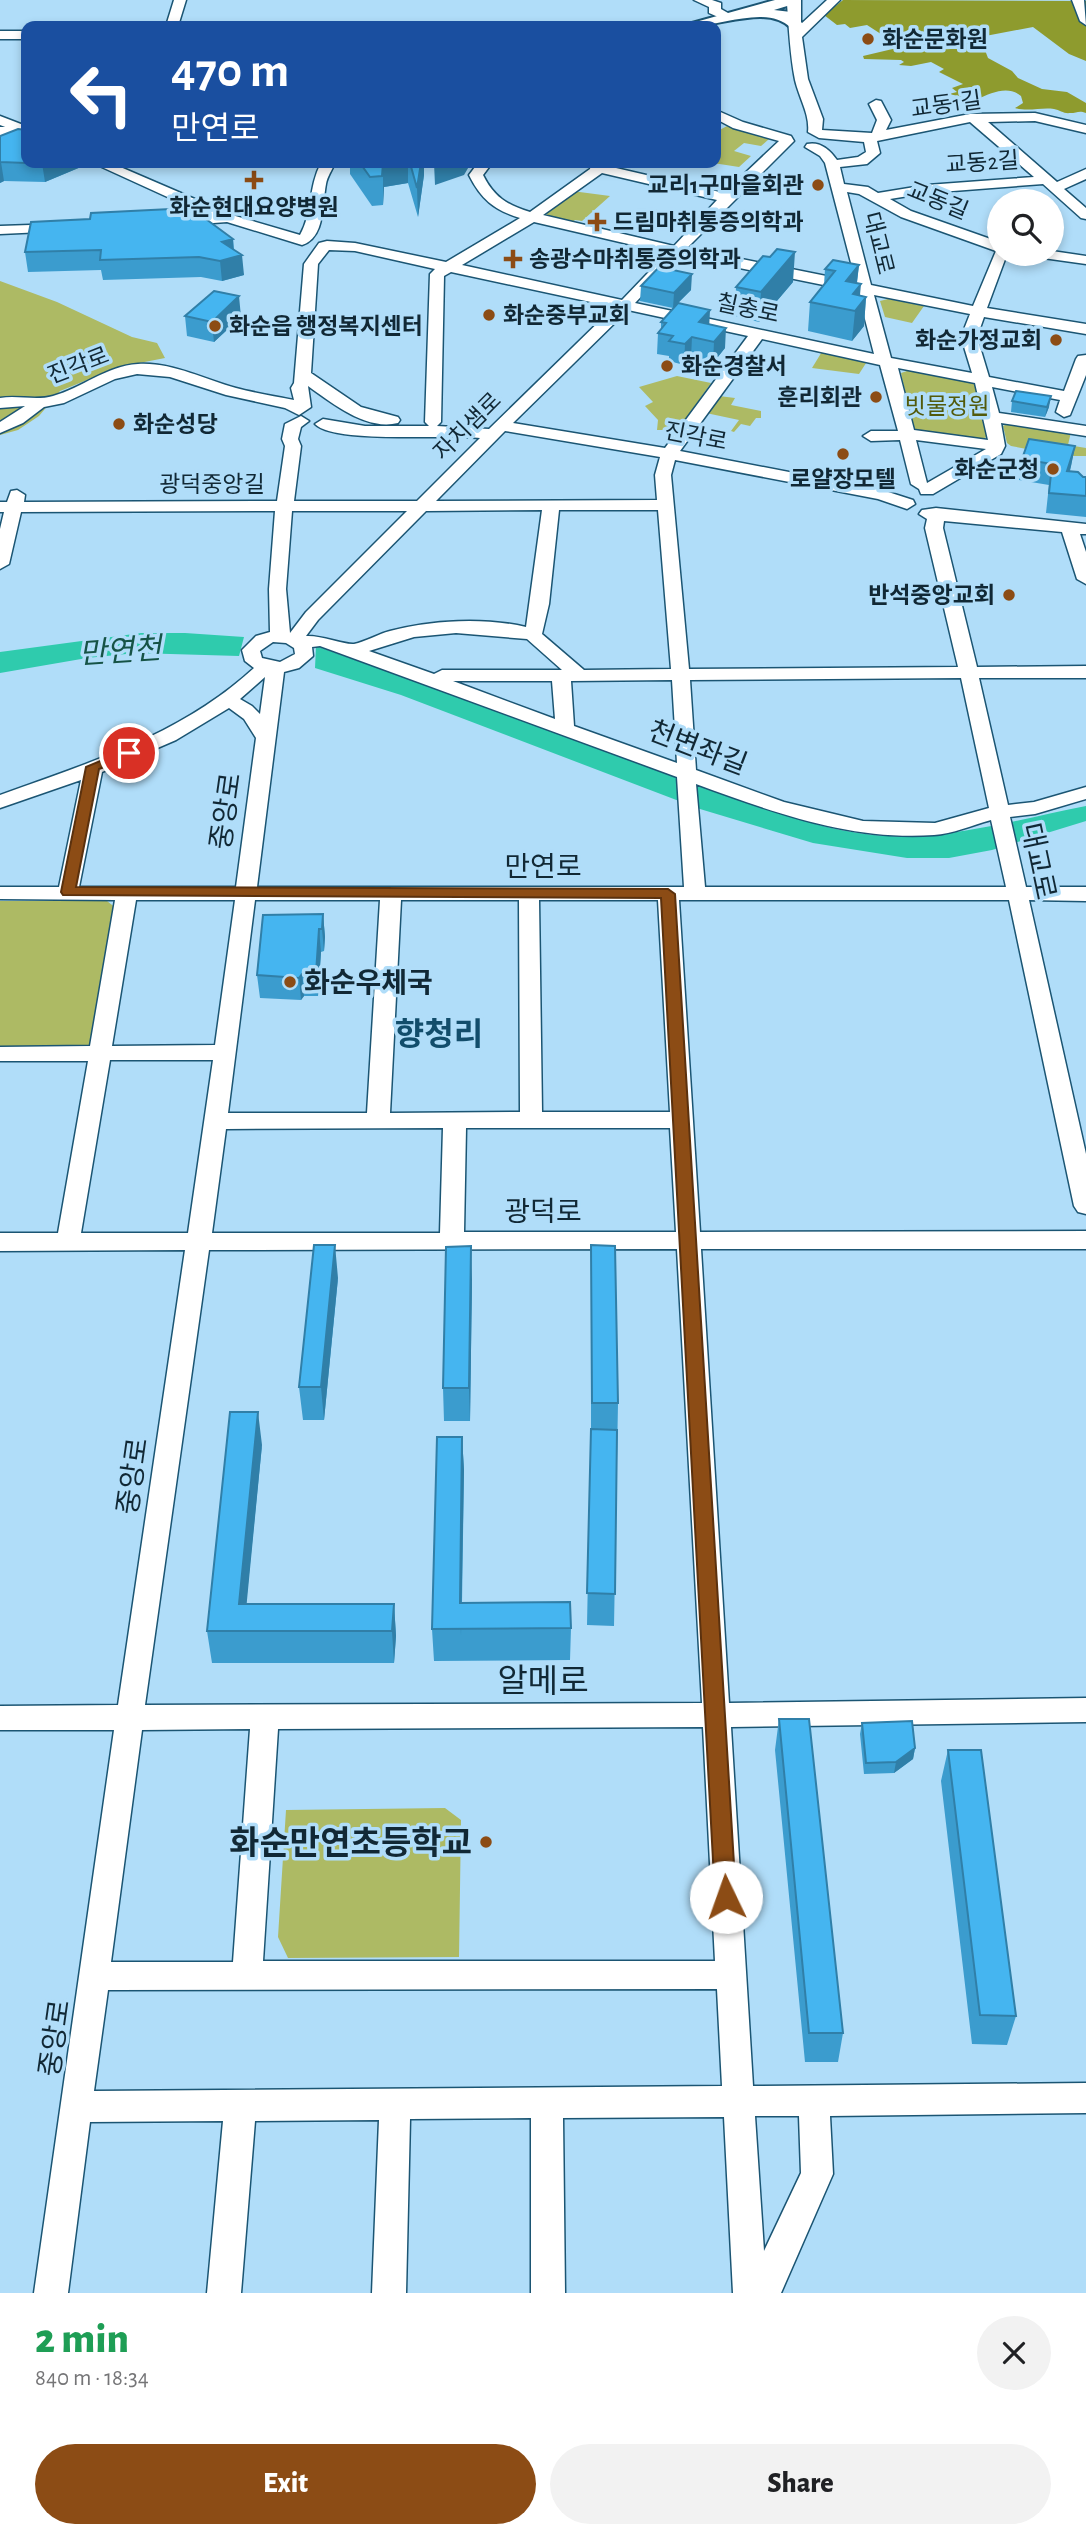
<!DOCTYPE html>
<meta charset="utf-8">
<style>
:root{--surface:#fff;--page:#f2f2f2;--text:#202124;--muted:#757577;--accent:#8c4c15}
body{margin:0;font-family:"Alegreya Sans","Noto Sans KR",sans-serif;background:var(--page);color:var(--text);height:100vh;display:flex;flex-direction:column;font-size:26px;white-space:nowrap}
*{box-sizing:border-box;margin:0}
p{font-size:23px;color:var(--muted)}
.icon{flex:none;width:38px;height:38px;fill:none;stroke:currentColor;stroke-width:2;stroke-linecap:round;stroke-linejoin:round}
.map{position:relative;height:2293px;overflow:hidden}
.drawer{display:flex;flex-direction:column;background:var(--surface);flex:1}
.drawer>*{flex:none}
.hud{position:absolute;left:21px;top:21px;width:700px;height:147px;border-radius:14px;box-shadow:0 4px 10px #0003;background:#1a4fa0;color:#fff;overflow:hidden}
.buttons{position:absolute;left:987px;top:189px;display:grid;gap:14px}
.buttons a{display:grid;place-items:center;width:77px;height:77px;border-radius:50%;background:var(--surface);box-shadow:0 4px 10px #0003;font-size:35px}
.pin{position:absolute;display:grid;place-items:center;width:60px;height:60px;color:#fff;margin:-30px;border:4px solid #fff;border-radius:50%;box-shadow:0 2px 7px #0007}
.me{position:absolute;width:77px;margin:-38px;rotate:357deg;stroke-linejoin:round;filter:drop-shadow(0 0 5px #0008)}
.turn{display:flex;align-items:center;gap:24px;height:147px;padding:0 35px;font-size:32px}
.turn .icon{width:91px;height:91px;stroke-width:2.5}
.turn b{display:block;font-size:49px;line-height:60px}
.round{display:grid;place-items:center;flex:none;width:74px;height:74px;border-radius:37px;background:var(--page)}
.headline{display:flex;align-items:center;justify-content:space-between;height:119px;padding:0 35px}
h1{font-size:42px;font-weight:800;line-height:52px;color:#1e9e55}
.action{display:flex;gap:14px;margin-top:auto;padding:14px 35px}
.action a{flex:1;height:80px;border-radius:42px;background:var(--accent);color:#fff;font-size:28px;font-weight:800;line-height:80px;text-align:center}
.action a+a{background:var(--page);color:var(--text)}
.map>svg:first-child{display:block}
.green{fill:#adba64}
.forest{fill:#8e9b2e}
.water{fill:#2fcbad}
.lines{fill:none;stroke-linecap:round;stroke-linejoin:round}
.minor-casing{stroke:#1b5573;stroke-width:3}
.major-casing{stroke:#1b5573;stroke-width:4}
.minor{fill:#fff;fill-rule:evenodd}
.major{fill:#fff;fill-rule:evenodd}
.wall{fill:#3b9cce}
.shaded-wall{fill:#307fa8}
.building{fill:#45b5f0;stroke:#307fa8;stroke-width:2}
.route{fill:#8c4c15;stroke:#5b310e;stroke-width:2}
.poi-dot{fill:#8c4c15;stroke:#b0ddf9;stroke-width:2.5}
.labels{text-anchor:middle;stroke-width:7;stroke-linejoin:round;paint-order:stroke}
.far-poi-label{font-size:23px;font-weight:bold;fill:#112835;stroke:#b0ddf9;text-anchor:start}
.far-street-label{font-size:23px;fill:#112835;stroke:#b0ddf9}
.far-park-label{font-size:23px;fill:#525a0b;stroke:#b0ddf9}
.street-label{font-size:28px;fill:#112835;stroke:#b0ddf9}
.poi-label{font-size:28px;font-weight:bold;fill:#112835;stroke:#b0ddf9;text-anchor:start}
.water-label{font-size:30px;font-style:italic;fill:#165346;stroke:#b0ddf9}
.quarter-label{font-size:32px;font-weight:bold;fill:#124d6b;stroke:#b0ddf9}
.near-street-label{font-size:33px;fill:#112835;stroke:#b0ddf9}
.near-poi-label{font-size:33px;font-weight:bold;fill:#112835;stroke:#b0ddf9;text-anchor:end}
</style>
<div class="map">
<svg width="1086" height="2293" viewBox="0 0 1086 2293">
<rect width="100%" height="100%" fill="#b0ddf9"/>
<path class="green" d="M727,126L769,139L761,146L744,143L734,151L751,156L739,167L713,163H716V132Z
M572,191L610,196L582,221L575,220L571,223L548,217L545,212Z
M650,208L657,210L656,214L664,216L660,224L656,223L652,229L644,227L641,230L614,222L626,209L645,213Z
M0,281L57,302L132,337L157,343L165,358L119,367L60,391L39,416L18,430L0,435Z
M888,299L924,306L912,323L885,317L880,301Z
M823,350L868,360L859,374L812,368Z
M910,370L970,381L977,386L990,436L979,440L914,430L902,378L901,373Z
M677,376L711,383L678,430H657L658,420L645,406L653,402L639,387Z
M719,396L735,398L731,405L761,411V418H756L750,426L741,424L734,432L731,431L739,420L706,413Z
M1009,423L1071,432L1068,445L1086,448V456H1064L1011,446L1007,443L1003,426Z
M0,901H107L121,912L97,1041L83,1049H0Z
M445,1808L461,1820L459,1957L288,1958L278,1937L286,1810Z"/>
<path class="forest" d="M843,0L1086,1V61L1069,54L1033,27L980,37L988,58L1012,71L1018,78L1042,89L1067,92L1086,103V113C1079,110 1077,113 1070,113C1064,114 1060,110 1054,109C1041,107 1029,112 1015,108L1023,103L1021,96C1008,85 991,93 978,99L972,95L963,97L949,94L957,92L952,88L963,84L939,72L944,69L931,62L911,66L899,65L904,62L901,60L864,59L863,56L901,47L867,25L850,28L845,24L837,25L824,15Z"/>
<path class="water" d="M141,633H185L244,637L239,656L136,653L87,658L0,673V652Z
M316,646L765,806C810,826 867,839 917,836C973,833 1030,817 1086,806V821L992,850L949,858H907L813,843L700,809L401,695L315,668Z"/>
<g class="lines">
<defs>
<path id="minor" d="M174,0H186L178,26H166Z
M694,0H712L721,3V9L735,17L733,20H725L709,13V7Z
M789,0H801V24L827,0H840L802,37L808,79L823,119L822,130L872,133L877,120L869,104L876,100L881,101L891,120L886,130L970,114L1035,113L1086,125V133L1035,121L988,122L1057,182L1086,169V179L1064,189L1086,208V219L1081,218L1043,184L927,193L890,199L911,211L999,242V254H1007L987,308L1086,324V334L984,317L977,337L989,377L1064,391L1076,359L1078,356L1086,355V375L1070,415L1064,417L1056,412L1060,400L992,387L999,413L1086,426V436L1001,423L1005,446L1001,454L933,494H921L919,489L911,484L900,440L871,441L863,436L871,431H898L880,365L762,339L680,451L882,490L913,500L915,504L907,509L878,499L675,460L671,475L689,669L958,667L925,528L927,519L919,514L922,510L936,508L1086,524V534H1080L1086,552V584L1077,579L1062,532L944,521L943,528L977,667L1086,666V678H979L1008,805L1034,802L1086,787V799L1035,814L1010,817L1026,887H1086V901L1029,900L1086,1154V1214L1078,1212L1074,1206L1009,900H679L700,1232L1086,1231V1249H701L729,1703L1086,1698V1722L731,1727L753,2086L1086,2083V2113L830,2116L833,2174L781,2293H733L724,2117L563,2118L565,2293H531V2118L410,2119L406,2293H372L379,2120L255,2121L241,2293H207L223,2121L90,2122L68,2293H34L114,1730H0V1706L118,1705L185,1250L0,1251V1233H58L88,1061H0V1047L90,1046L115,900L0,899V887H59L81,780L0,808V795C91,762 181,735 254,668L245,661L242,650L256,636L270,632L269,589L275,511L21,512L9,564L0,569V529L4,512H0V502H7L11,491L17,490L25,495L24,502L277,501L285,446L282,439L285,424L301,416L309,421L301,427L298,439L301,446L294,501H417L480,438C448,434 334,444 315,424L323,419L365,426H429L425,422L430,274L435,269L355,251L329,250L318,264L311,373L361,407L398,417L400,420L398,423C366,431 332,403 308,386L311,407L299,415L285,408L226,395L170,377L137,374L115,379L64,403L44,407L23,423L0,433V422L25,406L0,408V398C18,395 36,401 53,396C82,388 106,366 138,364C172,362 203,379 236,388C255,393 274,396 294,400L291,388L294,383L304,264L319,243L327,241L355,243L446,262L520,218C494,210 481,199 469,175L478,163H492L483,175C494,197 507,205 530,212L590,169L591,164L624,163L616,168L724,193L779,141L733,128L716,119V110L743,122L791,136L794,141L687,248L856,282L825,163L820,156L805,147L807,144C820,141 830,150 837,160L858,157L866,152L864,142L819,138L808,132C810,114 799,98 795,80C790,55 789,29 787,4ZM970,122L1034,177L927,185L878,193L868,187L844,184L840,167L867,164L880,153L877,141ZM602,173L717,200L674,246L543,215ZM847,192L859,194L901,217L996,251L973,306L871,285ZM534,222L667,253L622,300L462,265ZM680,256L858,292L874,354L635,303ZM451,272L614,307L489,429L437,426L441,422L444,276ZM874,295L970,314L961,337L972,373L891,358ZM628,310L748,336L665,448L513,423ZM898,368L975,383L988,440L914,430ZM505,431L660,457L655,475L657,500L436,501ZM916,440L986,449L927,483ZM542,510L526,627C484,617 431,620 390,631C378,634 365,642 354,644C344,645 321,635 306,636L318,620L426,511ZM559,510H658L671,669L584,670L542,634L549,604ZM292,511H407L306,612L290,633L286,589ZM456,633L527,639L562,670H442L434,674L369,651L414,637ZM273,642L286,643L294,648L295,654L280,662L262,658L260,651ZM320,646L677,777L684,887H257L284,672L299,668L313,656L312,647ZM265,677L260,714L252,706L240,699ZM961,678L989,808L935,823L863,821L784,802L696,770L690,680ZM672,680L677,763L574,726L571,681ZM453,681H552L555,719ZM229,708L244,719L256,738L236,887H79L102,772L176,740ZM696,784C772,812 852,841 934,835C952,834 973,825 991,820L1006,887H705ZM136,900H235L215,1045L112,1046ZM255,900H380L367,1113H228ZM401,900H519L520,1112L390,1113ZM539,900H658L670,1112H542ZM110,1060H213L188,1233H81ZM443,1128L440,1233H212L226,1129ZM466,1128H670L676,1232H464ZM677,1249L702,1703L145,1705L209,1250ZM703,1727L715,1961H263L278,1729ZM250,1729L233,1962H111L142,1730ZM717,1989L722,2086L94,2091L108,1990ZM755,2116H799L801,2173L764,2251Z
M1072,0H1084L1086,25L1080,21Z
M0,31H26V39H0Z
M0,116L26,126V135L0,125Z
M93,163H111L232,215L300,235C313,212 308,188 321,163H335C332,170 327,177 326,184C322,205 325,238 302,245L227,222L173,226L171,223L173,220L209,216Z
M60,224L67,228L65,231L0,234V226Z
M1052,251L1086,256V264L1043,258L1036,254H1052Z"/>
<path id="major" d="M775,0H800L797,3L774,10L791,12L804,25L801,28H791C767,4 721,27 689,26L692,23Z
M0,127H26V137H0Z"/>
</defs>
<use href="#minor" class="minor-casing"/>
<use href="#major" class="major-casing"/>
<use href="#minor" class="minor"/>
<use href="#major" class="major"/>
</g>
<path class="wall" d="M0,136L26,163H88V164L45,182L4,181L0,183Z
M350,163H424V175L418,217L408,183L384,187L383,205L372,206L350,174Z
M233,239L234,250L244,275L222,281L201,277L103,280L101,270L28,272L25,252Z
M859,265L857,283L860,295L866,297L864,326L852,341L808,331L810,302L824,285L825,269Z
M793,282L759,322L735,316L736,287Z
M641,286L691,290L678,303L709,324L725,348L713,363L691,358L684,365L669,361V356L657,354L658,333L661,329V322L673,308L640,301Z
M185,316L241,317L214,342L187,336Z
M1012,401L1049,407L1045,417L1011,412Z
M1075,446L1070,471L1086,477V517L1046,513L1049,485L1019,480L1022,459Z
M323,914L325,937L324,951L321,952L318,996H304L301,1000L260,998L257,975Z
M591,1245L618,1403L614,1626L587,1625L591,1429Z
M338,1278L324,1420H303L299,1387Z
M472,1280L470,1421H444L443,1388Z
M462,1437L464,1470L462,1603L571,1628L570,1660L434,1661L432,1629Z
M262,1445L246,1604H394L396,1636L394,1663H212L207,1631Z
M779,1719L843,2033L838,2062H805L775,1750Z
M862,1723L915,1748L913,1759L894,1773L864,1774L860,1734Z
M948,1750L1016,2016L1007,2045L972,2044L941,1781Z"/>
<path class="shaded-wall" d="M0,162H1L4,181L0,183Z
M42,163H88V164L45,182Z
M383,163H408V183L384,187L383,205Z
M421,163H424V175L418,217L417,188Z
M434,163H471L464,175L435,185Z
M233,239L234,257L242,255L244,275L222,281L220,261L222,242Z
M795,252L793,282L759,322L761,292Z
M859,265L856,289L861,284L859,306L866,297L864,326L852,341L855,311L852,299L844,310L846,281Z
M692,274L691,290L673,308L674,293Z
M239,296L241,317L214,342L212,322Z
M710,310L709,330L699,322Z
M726,328L725,348L713,363L714,342Z
M692,337L691,358L684,365L685,344Z
M1051,396L1049,407L1045,417L1047,407Z
M1075,446L1071,466L1064,491L1067,471Z
M323,914L325,937L324,951L322,929Z
M319,929L321,952L318,996L316,973Z
M302,974L304,996L301,1000L299,978Z
M335,1245L338,1278L324,1420L321,1387Z
M471,1246L472,1280L470,1421L469,1388Z
M258,1412L262,1445L244,1631L239,1604Z
M462,1437L464,1470L461,1635L460,1603Z
M394,1604L396,1636L394,1663L392,1631Z
M915,1748L913,1759L894,1773L896,1762Z"/>
<path class="building" d="M18,129L26,130V163L0,162V136Z
M360,163H383L382,176L370,177Z
M410,163H421L417,188Z
M191,208L233,239L222,242L242,255L220,261L199,257L100,260L101,250L25,252L31,222L90,219L91,213Z
M777,249L795,252L761,292L736,287L763,256L770,257Z
M833,260L859,265L846,281L861,284L853,294L866,297L855,311L810,302L835,271L825,269Z
M659,267L692,274L674,293L641,286Z
M214,291L239,296L212,322L185,316Z
M678,303L710,310L699,322L726,328L714,342L692,337L685,344L669,341L673,336L658,333L666,323L661,322Z
M1016,391L1051,396L1047,407L1012,401Z
M1029,439L1075,446L1067,471L1078,472L1083,477H1086V496L1049,493L1052,464L1022,459Z
M323,914L322,929H319L316,973L302,974L299,978L257,975L263,915Z
M314,1245H335L321,1387H299Z
M591,1245L615,1246L618,1403H592Z
M471,1246L469,1388H443L446,1247Z
M230,1412H258L239,1604H394L392,1631H207Z
M591,1429L617,1430L615,1594L587,1593Z
M437,1437H462L460,1603L570,1602L571,1628L432,1629Z
M779,1719H809L843,2033H809Z
M912,1721L915,1748L896,1762L866,1763L862,1723Z
M948,1750H981L1016,2016L980,2015Z"/>
<path class="route" d="M129,749L136,753L134,756L99,769L76,887L668,889L675,894L736,1897L733,1904L726,1907L718,1904L715,1897L661,898L63,895L61,892L86,767Z"/>
<g class="poi-dot">
<circle cx="868" cy="39" r="7"/>
<path d="M250.5 169.5h7v7h7v7h-7v7h-7v-7h-7v-7h7z"/>
<circle cx="818" cy="185" r="7"/>
<path d="M593.5 211.5h7v7h7v7h-7v7h-7v-7h-7v-7h7z"/>
<path d="M509.5 248.5h7v7h7v7h-7v7h-7v-7h-7v-7h7z"/>
<circle cx="489" cy="315" r="7"/>
<circle cx="215" cy="326" r="7"/>
<circle cx="1056" cy="340" r="7"/>
<circle cx="667" cy="366" r="7"/>
<circle cx="876" cy="397" r="7"/>
<circle cx="119" cy="424" r="7"/>
<circle cx="843" cy="454" r="7"/>
<circle cx="1053" cy="469" r="7"/>
<circle cx="1009" cy="595" r="7"/>
<circle cx="290" cy="982" r="7"/>
<circle cx="486" cy="1842" r="7"/>
</g>
<g class="labels">
<g class="far-poi-label">
<text x="882" y="47">화순문화원</text>
<text x="804" y="193" text-anchor="end">교리1구마을회관</text>
<text x="254" y="215" text-anchor="middle">화순현대요양병원</text>
<text x="613" y="230">드림마취통증의학과</text>
<text x="529" y="267">송광수마취통증의학과</text>
<text x="503" y="323">화순중부교회</text>
<text x="229" y="334">화순읍 행정복지센터</text>
<text x="1042" y="348" text-anchor="end">화순가정교회</text>
<text x="681" y="374">화순경찰서</text>
<text x="862" y="405" text-anchor="end">훈리회관</text>
<text x="133" y="432">화순성당</text>
<text x="1039" y="477" text-anchor="end">화순군청</text>
<text x="843" y="487" text-anchor="middle">로얄장모텔</text>
<text x="995" y="603" text-anchor="end">반석중앙교회</text>
</g>
<g class="far-street-label">
<text transform="translate(946 104) rotate(-8)" y="8">교동1길</text>
<text transform="translate(982 162) rotate(-4)" y="8">교동2길</text>
<text transform="translate(938 200) rotate(22)" y="8">교동길</text>
<text transform="translate(879 243) rotate(76)" y="8">대교로</text>
<text transform="translate(748 308) rotate(12)" y="8">칠충로</text>
<text transform="translate(78 365) rotate(-21)" y="8">진각로</text>
<text transform="translate(467 426) rotate(-45)" y="8">자치샘로</text>
<text transform="translate(696 436) rotate(11)" y="8">진각로</text>
<text x="212" y="492">광덕중앙길</text>
</g>
<g class="far-park-label">
<text x="947" y="414">빗물정원</text>
</g>
<g class="street-label">
<text transform="translate(698 747) rotate(21)" y="10">천변좌길</text>
<text transform="translate(225 811) rotate(-82)" y="10">중앙로</text>
<text transform="translate(1039 861) rotate(78)" y="10">대교로</text>
<text x="543" y="876">만연로</text>
<text x="543" y="1221">광덕로</text>
<text transform="translate(132 1476) rotate(-82)" y="10">중앙로</text>
<text transform="translate(54 2038) rotate(-82)" y="10">중앙로</text>
</g>
<g class="poi-label">
<text x="304" y="992">화순우체국</text>
</g>
<g class="water-label">
<text transform="translate(120 651) rotate(-4)" y="10">만연천</text>
</g>
<g class="quarter-label">
<text x="439" y="1045">향청리</text>
</g>
<g class="near-street-label">
<text x="543" y="1692">알메로</text>
</g>
<g class="near-poi-label">
<text x="472" y="1854">화순만연초등학교</text>
</g>
</g>
</svg>
<div class="buttons">
<a><svg class="icon" aria-label="search" viewBox="0 0 24 24"><circle cx="10" cy="10" r="6"/><path d="M15 15l6 6"/></svg></a>
</div>
<div class="pin" style="left:129px;top:753px;background:#d93025"><svg class="icon" aria-label="arrive" viewBox="0 0 24 24"><path d="M6 21V4h12l-3 4 3 4H6"/></svg></div>
<svg class="me" style="left:726px;top:1897px" viewBox="-20 -20 40 40"><circle r="19" fill="#fff"/><path d="M0-13L10 11 0 6-10 11z" fill="#8c4c15"/></svg>
<div class="hud">
<div class="turn"><svg class="icon" aria-label="left" viewBox="0 0 24 24"><path d="M17 20v-9H6M10 6l-5 5 5 5"/></svg><div><b>470 m</b>만연로</div></div>
</div>
</div>
<section class="drawer">
<div class="headline"><div><h1>2 min</h1><p>840 m · 18:34</p></div><a class="round"><svg class="icon" aria-label="close" viewBox="0 0 24 24"><path d="M6 6l12 12M18 6L6 18"/></svg></a></div>
<div class="action"><a>Exit</a><a>Share</a></div>
</section>
